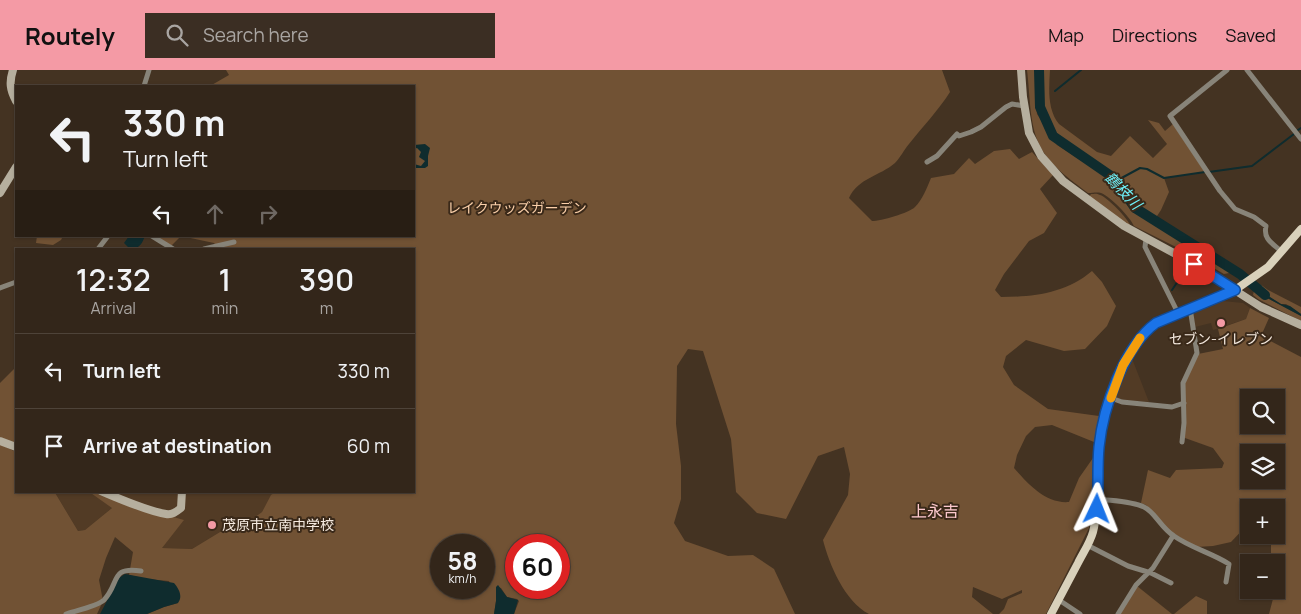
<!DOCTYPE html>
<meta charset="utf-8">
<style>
:root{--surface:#33261a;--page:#3b2e23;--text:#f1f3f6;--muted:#a9a5a2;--line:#4e4339;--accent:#f49aa5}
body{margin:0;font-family:Manrope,"Noto Sans JP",sans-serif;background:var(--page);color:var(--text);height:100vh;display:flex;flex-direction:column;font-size:19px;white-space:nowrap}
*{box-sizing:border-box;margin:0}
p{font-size:16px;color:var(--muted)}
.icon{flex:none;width:28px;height:28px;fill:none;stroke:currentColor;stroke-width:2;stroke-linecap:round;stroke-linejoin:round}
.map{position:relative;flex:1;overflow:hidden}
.sheet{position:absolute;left:15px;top:178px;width:400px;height:245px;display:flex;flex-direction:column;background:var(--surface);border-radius:0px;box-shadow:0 1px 4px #0004,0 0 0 1px var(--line)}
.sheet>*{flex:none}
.hud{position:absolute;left:15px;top:15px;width:400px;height:152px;border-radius:0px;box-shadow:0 1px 4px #0004,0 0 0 1px var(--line);background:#33261a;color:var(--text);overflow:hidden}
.tools{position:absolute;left:1240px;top:319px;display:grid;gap:10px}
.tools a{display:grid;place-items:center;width:45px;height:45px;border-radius:0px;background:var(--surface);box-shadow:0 1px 4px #0004,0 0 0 1px var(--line);font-size:25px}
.speed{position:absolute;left:430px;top:464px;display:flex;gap:10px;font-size:25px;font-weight:700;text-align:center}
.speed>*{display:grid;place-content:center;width:65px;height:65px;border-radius:50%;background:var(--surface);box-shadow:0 1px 4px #0004,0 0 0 1px var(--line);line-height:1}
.speed small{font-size:12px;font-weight:400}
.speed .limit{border:8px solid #d22;background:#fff;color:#111}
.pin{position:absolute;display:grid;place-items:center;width:42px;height:42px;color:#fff;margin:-21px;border-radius:10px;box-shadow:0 2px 8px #0006}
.me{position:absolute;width:55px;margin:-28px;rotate:2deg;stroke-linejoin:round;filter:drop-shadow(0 0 4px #0008)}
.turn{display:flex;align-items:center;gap:18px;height:105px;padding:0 25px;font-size:22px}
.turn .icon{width:65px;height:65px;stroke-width:2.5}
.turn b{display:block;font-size:35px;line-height:42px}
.lanes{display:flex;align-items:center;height:48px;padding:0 25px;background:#0003;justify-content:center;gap:25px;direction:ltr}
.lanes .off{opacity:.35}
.eta{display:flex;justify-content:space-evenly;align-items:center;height:85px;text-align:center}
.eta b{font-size:30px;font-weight:600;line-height:35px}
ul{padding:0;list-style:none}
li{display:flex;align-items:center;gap:15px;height:75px;padding:0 25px;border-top:1px solid var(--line)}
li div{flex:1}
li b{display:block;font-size:19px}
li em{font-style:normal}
header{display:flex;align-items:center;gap:30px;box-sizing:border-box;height:70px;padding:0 25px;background:var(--accent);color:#111}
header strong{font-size:24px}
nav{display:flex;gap:28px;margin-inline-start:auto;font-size:18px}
.search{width:350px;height:45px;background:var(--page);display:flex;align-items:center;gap:12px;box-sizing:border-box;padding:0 18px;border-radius:0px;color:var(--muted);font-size:19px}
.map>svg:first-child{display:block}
.built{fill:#523b25}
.green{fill:#715234;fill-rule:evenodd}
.water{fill:#0f2c2e}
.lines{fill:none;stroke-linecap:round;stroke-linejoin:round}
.stream{stroke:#0f2c2e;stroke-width:2}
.river{stroke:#0f2c2e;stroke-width:10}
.street{stroke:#888479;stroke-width:5}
.secondary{stroke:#b6af9e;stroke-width:8}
.primary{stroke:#d9d1bb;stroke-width:8}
.route-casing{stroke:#114b97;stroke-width:12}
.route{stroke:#1a73e8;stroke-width:9}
.slow{stroke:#f59e0b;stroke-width:9}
.poi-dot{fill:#f49aa5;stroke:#3a2919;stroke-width:2}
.labels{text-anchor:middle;stroke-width:4;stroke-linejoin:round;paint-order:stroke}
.park-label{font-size:14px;fill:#facfa9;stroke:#3a2919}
.poi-label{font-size:14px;fill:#f5eae0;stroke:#3a2919}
.water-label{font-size:15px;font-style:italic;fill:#6ef2fa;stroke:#3a2919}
.quarter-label{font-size:16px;fill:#fcc8cd;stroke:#3a2919}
</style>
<header>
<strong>Routely</strong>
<div class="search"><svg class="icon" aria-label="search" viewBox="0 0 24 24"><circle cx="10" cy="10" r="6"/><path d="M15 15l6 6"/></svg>Search here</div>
<nav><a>Map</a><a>Directions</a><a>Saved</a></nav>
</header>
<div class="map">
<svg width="1301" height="544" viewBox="0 0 1301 544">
<rect width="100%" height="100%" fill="#432"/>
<path class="built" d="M1223,231L1243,233L1250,238L1246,249L1213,260L1211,253L1195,257L1193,242Z
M1131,286L1149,332L1125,331L1115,327L1125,295Z
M54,421H277L271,426L262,442L238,459L220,462L192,479L161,478L183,451L112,438L85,460L78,461Z"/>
<path class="green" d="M226,0H942L950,22C938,41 923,56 909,74C904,80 900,88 895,93C880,106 858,108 849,128L872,151C881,151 909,143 915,137C922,130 927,118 931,108L954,104L969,88L975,94L994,81L1010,79L1019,89L1032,82L1053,105L1040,119L1057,143L1044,163L1029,171L1004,204L995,220L1001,227C1034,227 1066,223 1092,201L1102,212L1116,236L1107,256L1085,279L1064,281L1026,270L1006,286L1003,297L1014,315L1048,339L1099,346L1094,372L1052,355L1035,357L1026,366L1017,385L1014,398C1028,414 1046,434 1069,432L1079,408L1093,388V435L1089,458L1046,544H999L1004,539L1008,529L1022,523V520L1002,529L973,517L972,527L993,544H869C845,532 829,494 823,470L848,425L850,404L844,377L818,386L786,449L757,443L736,422L731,369L703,281L688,279L677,296L676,354L681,396V429L674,453L685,471L728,486L753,485L774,499L795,544H514L519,531L517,529L507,527L501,518L496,517V531L494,544H147L164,537L178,533L169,511L146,509L129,505L133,482L115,467L106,488L99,510L103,531L97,544H0V374L16,382V421H54L78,461L85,460L112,438L88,421H96L116,431L184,450L162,478L192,479L220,462L238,459L262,442L271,425L277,421H414V179H219L214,173L181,166H414V16H210L229,5ZM441,475H484V518H441ZM516,475H559V518H516Z
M1027,0H1037L1035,26L1037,44L1057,75L1080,90L1085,91L1108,107L1115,120L1125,129L1133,143L1137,142L1197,180L1195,183L1196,184L1199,180L1234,202L1224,204L1184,181L1134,156C1130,147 1110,126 1101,123C1097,122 1093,123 1088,123C1071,110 1048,94 1039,74C1029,52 1030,23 1027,0Z
M1041,0H1050C1049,18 1047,39 1059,54L1097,82L1111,86L1130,66L1153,88L1167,74L1148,50L1159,53L1165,61L1173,54L1205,102L1164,108L1169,122L1161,140L1155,149L1136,136L1114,107L1106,99L1084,86L1054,64L1048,56L1041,32Z
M1091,124C1095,124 1096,123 1100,125C1107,127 1129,149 1131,157L1089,127Z
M37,166H63L61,170L53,175L36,173Z
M155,166H181L171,176Z
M1260,214L1268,220L1301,237V244L1286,234H1281L1266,225L1262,222Z
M1254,221L1301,246V251L1258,229L1253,225Z
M1250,238L1269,248L1261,266L1301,287V544H1269L1274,525L1273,520H1276V492H1271V470L1279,460L1276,458V438H1249V453L1231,472L1213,476L1196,477L1168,460L1146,435L1141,433L1148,400L1170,408L1176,400L1222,398L1224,393L1213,378L1185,368V313L1198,284L1223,279L1218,259L1246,249ZM1249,328H1276V355H1249ZM1249,382H1276V410H1249Z
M16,297V375L0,367V313Z
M1137,516L1172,544H1119Z
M1196,526L1207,531V544H1174Z"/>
<path class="water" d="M425,74L430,78L428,86V96L425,98H414V94L421,96L425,91L419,87L421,82L417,78L414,79V75Z
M129,166H145C142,174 139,179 130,179L124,173Z
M1260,214L1262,216V222L1281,234L1290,236L1301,244V246L1254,221L1256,217Z
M125,504L174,513C179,519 183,526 178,533L164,537L147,544H100L119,508Z
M498,515L507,527L518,530L514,544H494L496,531V517Z"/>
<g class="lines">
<path class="stream" d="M1055,21L1081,0
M1298,60L1301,58
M1209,102L1252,96L1294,64
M1116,111L1140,98L1147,99L1164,108L1205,102
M1196,183L1199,178
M1172,220L1186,199"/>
<path class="river" d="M1039,0L1040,37L1053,66L1114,108L1135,138L1240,204L1265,225"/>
<path class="street" d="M1227,0L1170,46L1220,121L1235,139L1254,147L1266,156C1263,169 1272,173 1281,181
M1247,0L1301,69
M144,16L149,0
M927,92L937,86L957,64L959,66L971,62L981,57L1006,37L1012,34L1025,36
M152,166L173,179
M1146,169L1145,177L1178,243
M98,179L108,166
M204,179L234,172
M0,218L16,212
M1111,328L1122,332L1172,337L1184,333
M1182,372L1184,353L1183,313L1197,283L1190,238
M1098,429C1112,431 1131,431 1144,437C1155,442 1161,458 1174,466C1191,478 1212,483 1229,494L1226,512
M1087,475L1128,496L1151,503L1171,513
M1059,530L1080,544
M66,544C75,541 98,536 104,530C120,513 110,496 141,501
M1118,544L1136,515L1153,498L1173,466"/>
<path class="secondary" d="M13,0C9,12 10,20 16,31
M1021,0L1023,27L1029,63L1041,86L1063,111L1124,156L1194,194L1261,237L1301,255
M0,123L16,97
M0,371L16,377
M101,421C120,429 147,441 166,444C172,445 176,442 181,438L182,421"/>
<path class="primary" d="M1051,544C1060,527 1069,510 1078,493C1083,483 1090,473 1093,462C1099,439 1096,417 1098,394C1100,350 1120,279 1156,253L1235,220L1268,197L1301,159"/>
</g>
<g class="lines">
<defs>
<path id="route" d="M1097,439C1099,418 1097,398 1099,377C1103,338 1124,276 1156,253L1235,220L1194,194"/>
</defs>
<use href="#route" class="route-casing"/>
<use href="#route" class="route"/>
<path class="slow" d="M1111,328L1123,295L1140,268"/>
</g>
<g class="poi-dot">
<circle cx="1221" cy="253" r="5"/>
<circle cx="212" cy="455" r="5"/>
</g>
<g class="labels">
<g class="park-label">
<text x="517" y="143">レイクウッズガーデン</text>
</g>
<g class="poi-label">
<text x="1221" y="274">セブン-イレブン</text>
<text x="222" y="460" text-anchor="start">茂原市立南中学校</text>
</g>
<g class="water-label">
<text transform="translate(1123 121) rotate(46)" y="5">鶴枝川</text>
</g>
<g class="quarter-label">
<text x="935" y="447">上永吉</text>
</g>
</g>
</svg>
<div class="tools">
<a><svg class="icon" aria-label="search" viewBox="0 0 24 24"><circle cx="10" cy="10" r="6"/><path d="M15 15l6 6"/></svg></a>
<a><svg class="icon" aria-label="layers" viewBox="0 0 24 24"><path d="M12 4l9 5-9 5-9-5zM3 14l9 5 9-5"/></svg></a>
<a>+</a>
<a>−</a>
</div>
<div class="speed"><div>58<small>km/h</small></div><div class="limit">60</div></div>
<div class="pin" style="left:1194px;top:194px;background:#d93025"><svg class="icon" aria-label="arrive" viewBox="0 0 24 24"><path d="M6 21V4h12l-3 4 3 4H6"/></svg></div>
<svg class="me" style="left:1097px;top:439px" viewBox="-20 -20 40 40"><path d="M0-17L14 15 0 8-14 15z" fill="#1a73e8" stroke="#fff" stroke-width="4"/></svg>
<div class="hud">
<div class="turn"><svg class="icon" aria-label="left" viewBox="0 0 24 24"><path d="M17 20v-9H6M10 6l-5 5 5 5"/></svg><div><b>330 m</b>Turn left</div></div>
<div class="lanes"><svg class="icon" aria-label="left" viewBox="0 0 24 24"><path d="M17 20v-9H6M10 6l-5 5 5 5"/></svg><svg class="icon off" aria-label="ahead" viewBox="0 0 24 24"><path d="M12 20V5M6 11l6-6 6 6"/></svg><svg class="icon off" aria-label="right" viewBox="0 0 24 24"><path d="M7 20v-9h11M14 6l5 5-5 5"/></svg></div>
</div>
<section class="sheet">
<div class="eta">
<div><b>12:32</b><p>Arrival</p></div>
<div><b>1</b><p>min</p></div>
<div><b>390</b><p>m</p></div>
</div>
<ul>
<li><svg class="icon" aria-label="left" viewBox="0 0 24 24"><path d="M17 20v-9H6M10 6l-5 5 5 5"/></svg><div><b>Turn left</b></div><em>330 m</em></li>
<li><svg class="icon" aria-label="arrive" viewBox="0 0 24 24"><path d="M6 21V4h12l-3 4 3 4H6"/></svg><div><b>Arrive at destination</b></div><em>60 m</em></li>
</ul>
</section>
</div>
